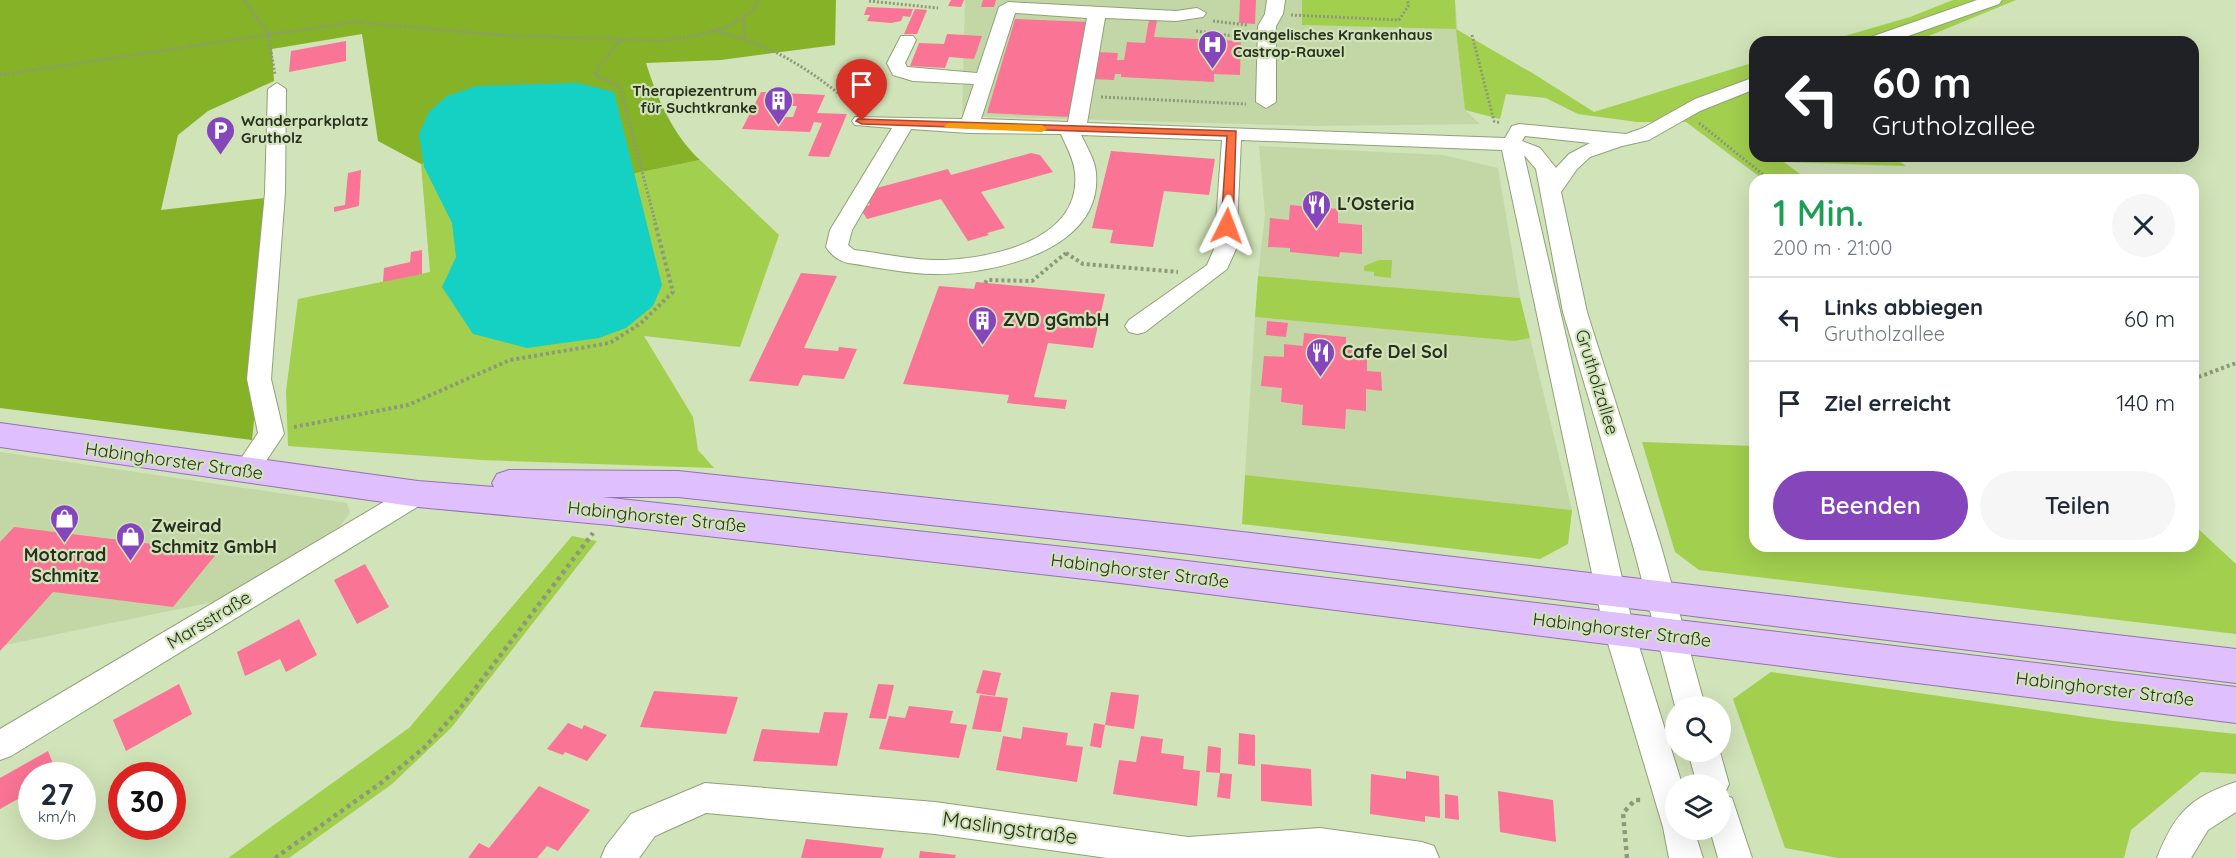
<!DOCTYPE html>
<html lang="de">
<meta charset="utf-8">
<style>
:root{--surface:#fff;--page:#f6f6f7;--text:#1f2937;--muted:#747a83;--line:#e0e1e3;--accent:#8646bb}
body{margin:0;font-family:Quicksand,sans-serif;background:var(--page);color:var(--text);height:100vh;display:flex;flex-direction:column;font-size:22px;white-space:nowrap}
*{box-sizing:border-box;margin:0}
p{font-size:20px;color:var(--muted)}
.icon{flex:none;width:33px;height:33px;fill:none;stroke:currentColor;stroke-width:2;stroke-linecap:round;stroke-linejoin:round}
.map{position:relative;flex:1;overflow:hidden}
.panel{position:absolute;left:1749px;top:174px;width:450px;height:378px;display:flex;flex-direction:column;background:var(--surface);border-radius:18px;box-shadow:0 6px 24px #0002}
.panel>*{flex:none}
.hud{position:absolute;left:1749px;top:36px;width:450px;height:126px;border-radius:18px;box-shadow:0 6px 24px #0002;background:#202124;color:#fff;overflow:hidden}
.fabs{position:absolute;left:1665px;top:696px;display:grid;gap:12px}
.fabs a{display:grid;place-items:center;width:66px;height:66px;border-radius:50%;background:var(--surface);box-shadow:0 6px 24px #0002;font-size:30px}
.speed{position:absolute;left:18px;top:762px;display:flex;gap:12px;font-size:30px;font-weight:700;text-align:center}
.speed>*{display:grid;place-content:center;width:78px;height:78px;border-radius:50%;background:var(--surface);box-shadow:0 6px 24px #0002;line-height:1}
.speed small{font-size:15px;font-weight:400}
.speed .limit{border:9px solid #d22;background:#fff;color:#111}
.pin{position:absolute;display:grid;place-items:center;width:51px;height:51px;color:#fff;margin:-62px -26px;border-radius:50% 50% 50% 0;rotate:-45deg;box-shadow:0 0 6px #0007}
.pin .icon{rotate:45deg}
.me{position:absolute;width:66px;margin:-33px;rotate:3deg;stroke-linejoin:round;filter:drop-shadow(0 0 4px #0008)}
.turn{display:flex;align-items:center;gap:21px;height:126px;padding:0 24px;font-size:27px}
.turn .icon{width:78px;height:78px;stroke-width:2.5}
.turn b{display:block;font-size:42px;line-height:51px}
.round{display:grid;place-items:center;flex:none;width:63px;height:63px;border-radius:32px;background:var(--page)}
.head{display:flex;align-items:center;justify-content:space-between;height:102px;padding:0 24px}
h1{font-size:36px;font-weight:600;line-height:45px;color:#1e9e55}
.primary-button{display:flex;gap:12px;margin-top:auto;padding:12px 24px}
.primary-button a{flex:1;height:69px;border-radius:36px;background:var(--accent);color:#fff;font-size:24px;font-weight:600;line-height:69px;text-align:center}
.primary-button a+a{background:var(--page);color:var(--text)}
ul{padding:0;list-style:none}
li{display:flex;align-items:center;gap:18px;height:84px;padding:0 24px;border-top:2px solid var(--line)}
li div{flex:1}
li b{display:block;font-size:22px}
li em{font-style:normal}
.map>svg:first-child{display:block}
.built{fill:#c3d7a6}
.green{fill:#a2cf4e}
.forest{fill:#86b228}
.water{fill:#15d1c3}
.building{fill:#fa7495;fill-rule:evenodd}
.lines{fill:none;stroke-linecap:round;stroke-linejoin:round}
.minor-casing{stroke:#90a179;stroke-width:2}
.major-casing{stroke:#9272b0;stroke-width:2}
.path-far2{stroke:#8d9a7a;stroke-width:3;stroke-dasharray:2 2;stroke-linecap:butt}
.path-far1{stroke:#8d9a7a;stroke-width:4;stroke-dasharray:3 3;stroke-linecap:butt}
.path{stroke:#8d9a7a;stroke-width:4.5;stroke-dasharray:4 4;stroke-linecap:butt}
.minor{fill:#fff;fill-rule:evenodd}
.major{fill:#dfbffe;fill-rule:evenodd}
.route{fill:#ff7043;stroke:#a6492c;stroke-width:1.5}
.slow{fill:#f59e0b}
.labels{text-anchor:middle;stroke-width:4.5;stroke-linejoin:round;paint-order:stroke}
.far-poi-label{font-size:15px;font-weight:bold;fill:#293020;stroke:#d1e3b8;text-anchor:start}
.poi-label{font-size:18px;font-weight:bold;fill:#293020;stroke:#d1e3b8;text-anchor:start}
.street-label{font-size:18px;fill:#293020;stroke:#d1e3b8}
.near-street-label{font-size:21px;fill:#293020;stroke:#d1e3b8}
</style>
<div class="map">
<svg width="2236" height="858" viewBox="0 0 2236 858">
<rect width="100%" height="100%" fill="#d1e3b8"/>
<path class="built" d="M965,0H1455L1465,110L1480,124L1316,126L962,116Z
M1259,146L1443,155L1498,168L1520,298L1258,276L1265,215Z
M1255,317L1515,341L1530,338L1572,510L1245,475Z
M0,452L347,503L350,513L340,526L218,601L0,646Z"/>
<path class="green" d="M1302,0H1455L1456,29L1534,74L1594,112L1755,62V156H1892L1906,166L1784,162L1808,180H1764L1686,122H1637L1578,114L1546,98L1506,94L1500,119L1465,110L1456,29L1302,25Z
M1953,0H2016L1914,42H1824L1910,17Z
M583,119L617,177L700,160L779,235L740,347L644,336L693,417L698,450L714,468L482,460L288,446L286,391L298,299L430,272L421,164Z
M1379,260H1392L1391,278L1374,276V272L1364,271V266Z
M1258,276L1520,298L1530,338L1515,341L1255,317Z
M1642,442L1755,446V546H2193V524L2236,564V634L1699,570L1675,552Z
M1245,475L1572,510L1568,544L1540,559L1242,524Z
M572,536L597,541L451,728L392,784L289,858H228L409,728Z
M1771,672L2114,721L2236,734V774L2201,772L2131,830L2124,858H1838L1785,848L1733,699Z"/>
<path class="forest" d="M0,0H836L835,45L721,60L646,63C657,98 673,135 700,160L617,177L583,119L421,164L378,141L362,34L272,49L274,81L208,111L178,135L161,210L265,198L258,382L252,440L0,408Z"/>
<path class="water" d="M578,83L614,92L662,285L653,306L626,328L599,338L527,348L473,334L442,287L456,257L452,223L424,167L419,134L429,112L447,96L477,86Z"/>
<path class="building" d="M951,0H964L961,7L948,6Z
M983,0H996L994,7H981Z
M1240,0H1256L1255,24L1239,23Z
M867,7L913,9L910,17L903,16L901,21L891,23L867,21L870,15H864Z
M915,9L927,10L917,34H904Z
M1015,19L1090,22L1070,117L987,113Z
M1149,20L1157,21L1154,37L1241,41L1240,75L1214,74V82L1121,77V74H1115L1114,80L1091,79L1097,52L1118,53L1117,60H1124L1127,42L1145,43Z
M947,34L982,36L974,59L949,57L945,68L910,66L919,43L944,44Z
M346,41V61L289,72L291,51Z
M761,92L825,95L817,113L847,114L829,157L808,156L822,123L814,122L810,132L742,129ZM777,106H797L793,117H772Z
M1111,151L1215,159L1209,195L1164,191L1153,247L1110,243L1113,230L1092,228Z
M1031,153L1040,155L1053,172L981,192L1005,228L987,233L989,235L968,241L941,199L867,219L860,208L870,205L867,198L873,196L869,190L948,169L951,175Z
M361,170L359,206L334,212V207L345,205L348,173Z
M1290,205L1338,209V223L1362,225V254L1340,252L1339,257L1290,252V248L1268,247L1270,218L1289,220Z
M422,250V274L383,282L384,268L410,262L411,252Z
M801,273L837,276L804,348L838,351L839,347L857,349L844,379L803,375L798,386L749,381Z
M976,282L1105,294L1093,348L1048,343L1034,397L1067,400L1065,409L1007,403L1009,395L903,384L939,286L974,289Z
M1267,321L1288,323L1286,337L1266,335Z
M1304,333L1346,337V349L1367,351V371L1381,372L1382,391L1366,389V411L1346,409L1345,429L1302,425L1303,405L1281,402L1282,388L1261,386L1264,356L1284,357V344L1303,346Z
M14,527L218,552L173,607L53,592L0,651V542Z
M365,564L389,607L357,624L334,580Z
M299,619L317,655L286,672L280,659L245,676L237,652Z
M983,670L1001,673L995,696L976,693Z
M179,684L192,714L126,751L113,720Z
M878,684L894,685L886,719L869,718Z
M654,691L738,697L726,734L640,727Z
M1111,692L1139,695L1134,729L1105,725Z
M980,695L1008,698L1001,732L972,729Z
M909,706L953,711L950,723L967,725L959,758L879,749L889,716L905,718Z
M824,712L848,713L837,766L753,761L762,729L819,733Z
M568,723L582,729L584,725L607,735L587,761L565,752L563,755L547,749Z
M1094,723L1105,725L1101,748L1090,746Z
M1023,727L1068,733L1066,745L1083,747L1077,782L996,770L1003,736L1021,739Z
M1239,733L1255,735V766L1238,764Z
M1141,736L1163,739L1161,753L1184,756L1183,769L1200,771L1197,806L1113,794L1119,760L1136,762Z
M1208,746L1221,748L1220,773L1206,772Z
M48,751L58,776H32V791L0,809V778Z
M1261,764L1311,769L1312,806L1261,801Z
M1406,771L1439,776L1440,818L1425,816V822L1370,814L1371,774L1406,779Z
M1220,773L1232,774L1230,799L1217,797Z
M539,786L590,810L558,851L547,846L537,858H468L479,843L489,848Z
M1498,791L1553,800L1556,842L1500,832Z
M1445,794L1458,796L1459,820L1445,818Z
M806,839L843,843L884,848L881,858H801Z
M920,851L956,855L955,858H919Z"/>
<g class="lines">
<defs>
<path id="minor" d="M1267,0H1285L1283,14L1276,26V102L1266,108L1256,102L1258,26L1265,14Z
M1977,0H2002L1999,4L1891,42H1865L1868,38Z
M1008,2L1176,11L1197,8L1206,13L1203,17L1176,21L1105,18L1087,123L1505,138L1512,126L1519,124L1626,134L1643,128L1695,99L1755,77V89L1700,111L1649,140L1622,146L1590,157L1577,169L1561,192L1587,312L1661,546L1705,706H1675L1633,546L1563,312L1536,169L1524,155L1634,630L1682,784H1676V830H1694L1703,858H1669L1663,827L1604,630L1502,150L1241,140L1236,249L1227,269L1145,332L1137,334L1129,332L1125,326L1129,320L1207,265L1214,249L1222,140L1081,135C1087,147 1095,160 1096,173C1103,251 993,274 935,274C906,274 877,267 848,263C839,261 831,255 826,247L830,230L892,128L855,125L852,121L855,117L962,119L974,84L913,81L893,75L887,63L901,36H913L916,40L905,63L907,67L977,73L999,7ZM1015,13L1087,18L1068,122L981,119ZM911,129L969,133L1061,134C1066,146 1074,159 1075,173C1082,243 983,261 932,260C906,259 880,253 854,250L848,245L852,230ZM1525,136L1590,143L1569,154L1556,168L1540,148L1522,141Z
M277,83L286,89L285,193L271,379L284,434L254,479L245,482L236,479L232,472L258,433L247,379L265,193L268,89Z
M418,484L427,487L431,494L427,501L11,756L0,760V729L409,487Z
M1688,752H1720L1729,784L1724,795L1732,798L1752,858H1718L1710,830H1720V784H1697Z
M2236,782V812L2208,830L2191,858H2157C2174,814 2190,797 2236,782Z
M705,783L935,802L1188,837L1320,828L1422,842L1434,846L1439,858H1107L935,834L706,813L655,836L639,858H601L606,846L631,814Z"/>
<path id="major" d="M0,423L418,481L494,487L492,483L497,474L509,470L678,471L1182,525L2236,649V683L1182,553L678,497H602L1120,553L2236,687V723L1120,583L610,525L418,507L0,447Z"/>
</defs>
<use href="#minor" class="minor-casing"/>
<use href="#major" class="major-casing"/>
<path class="path-far2" d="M244,0L268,33L275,75
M869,1L938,8
M1291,15L1399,20L1409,5L1407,0
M743,19L745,38
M1213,21L1247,25
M712,31C768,41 813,71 856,108
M1196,31L1248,38
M1472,35L1494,121L1501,123
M620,40L594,74L620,87L656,225
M0,75L354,22L499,35L662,41L694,36L727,27L752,11L759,0
M1101,97L1246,104
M1699,123L1770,180"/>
<path class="path-far1" d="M1066,253L1083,264L1178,272
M985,283L987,280L1032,281L1066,253
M2193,379L2236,363
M294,427L408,405L510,360L610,343L641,323L673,292L655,223"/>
<path class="path" d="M275,858L381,783L424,748L462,706L593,533
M1627,858L1623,813L1635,800H1642"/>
<use href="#minor" class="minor"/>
<use href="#major" class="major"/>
</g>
<path class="route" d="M858,119L1236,131L1233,226L1227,230L1221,226L1227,136L862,124L856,121Z"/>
<path class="slow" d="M949,123L1042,125L1047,129L1042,132L946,128L944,126Z"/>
<defs>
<symbol id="hospital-pin" viewBox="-11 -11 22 30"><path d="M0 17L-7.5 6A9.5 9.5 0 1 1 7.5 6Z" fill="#8646bb" stroke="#d1e3b8"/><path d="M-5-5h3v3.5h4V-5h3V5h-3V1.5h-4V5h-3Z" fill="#fff"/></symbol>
<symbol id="building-pin" viewBox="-11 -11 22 30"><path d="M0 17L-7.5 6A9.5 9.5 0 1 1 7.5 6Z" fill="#8646bb" stroke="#d1e3b8"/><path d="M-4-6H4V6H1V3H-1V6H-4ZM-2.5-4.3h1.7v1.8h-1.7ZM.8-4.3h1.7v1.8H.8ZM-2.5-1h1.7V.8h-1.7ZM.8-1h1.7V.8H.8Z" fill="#fff"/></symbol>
<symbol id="parking-pin" viewBox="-11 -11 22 30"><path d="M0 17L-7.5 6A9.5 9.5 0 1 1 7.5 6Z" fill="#8646bb" stroke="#d1e3b8"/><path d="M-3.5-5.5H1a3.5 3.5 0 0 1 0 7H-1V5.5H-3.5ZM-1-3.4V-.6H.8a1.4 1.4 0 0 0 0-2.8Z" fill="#fff"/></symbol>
<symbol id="restaurant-pin" viewBox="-11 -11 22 30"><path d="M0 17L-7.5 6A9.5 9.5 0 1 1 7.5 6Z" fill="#8646bb" stroke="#d1e3b8"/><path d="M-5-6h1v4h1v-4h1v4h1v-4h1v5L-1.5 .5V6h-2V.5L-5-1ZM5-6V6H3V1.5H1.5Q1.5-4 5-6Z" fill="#fff"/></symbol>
<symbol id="shop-pin" viewBox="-11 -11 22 30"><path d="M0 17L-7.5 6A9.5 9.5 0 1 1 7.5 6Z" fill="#8646bb" stroke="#d1e3b8"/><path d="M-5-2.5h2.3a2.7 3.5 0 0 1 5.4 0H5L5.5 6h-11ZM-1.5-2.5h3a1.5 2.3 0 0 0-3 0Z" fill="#fff"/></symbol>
</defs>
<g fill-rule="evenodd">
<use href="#hospital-pin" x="1196" y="28" width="33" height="45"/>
<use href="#building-pin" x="762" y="84" width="33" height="45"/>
<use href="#parking-pin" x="204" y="114" width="33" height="45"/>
<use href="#restaurant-pin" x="1300" y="188" width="33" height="45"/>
<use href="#building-pin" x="966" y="304" width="33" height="45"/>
<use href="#restaurant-pin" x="1304" y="336" width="33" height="45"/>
<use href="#shop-pin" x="48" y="502" width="33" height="45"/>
<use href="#shop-pin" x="114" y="520" width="33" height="45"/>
</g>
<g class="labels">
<g class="far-poi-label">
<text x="1233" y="40">Evangelisches Krankenhaus<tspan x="1233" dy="17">Castrop-Rauxel</tspan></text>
<text x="757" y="96" text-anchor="end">Therapiezentrum<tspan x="757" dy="17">für Suchtkranke</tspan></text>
<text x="241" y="126">Wanderparkplatz<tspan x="241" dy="17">Grutholz</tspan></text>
</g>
<g class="poi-label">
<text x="1337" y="210">L'Osteria</text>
<text x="1003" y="326">ZVD gGmbH</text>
<text x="1342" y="358">Cafe Del Sol</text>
<text x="151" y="532">Zweirad<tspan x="151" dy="21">Schmitz GmbH</tspan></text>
<text x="65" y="561" text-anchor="middle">Motorrad<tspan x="65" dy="21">Schmitz</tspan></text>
</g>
<g class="street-label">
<text transform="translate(1597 382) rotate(73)" y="6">Grutholzallee</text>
<text transform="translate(174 461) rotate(8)" y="6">Habinghorster Straße</text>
<text transform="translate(657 517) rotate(6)" y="6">Habinghorster Straße</text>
<text transform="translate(1140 571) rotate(7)" y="6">Habinghorster Straße</text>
<text transform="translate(209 620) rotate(-31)" y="6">Marsstraße</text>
<text transform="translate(1622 630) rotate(7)" y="6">Habinghorster Straße</text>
<text transform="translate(2105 689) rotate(7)" y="6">Habinghorster Straße</text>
</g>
<g class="near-street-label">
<text transform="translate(1010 828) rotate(8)" y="7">Maslingstraße</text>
</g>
</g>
</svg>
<div class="fabs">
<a><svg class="icon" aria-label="search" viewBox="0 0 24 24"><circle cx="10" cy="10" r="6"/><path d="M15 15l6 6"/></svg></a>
<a><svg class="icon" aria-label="layers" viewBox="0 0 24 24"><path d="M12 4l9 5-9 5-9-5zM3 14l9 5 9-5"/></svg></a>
</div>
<div class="speed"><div>27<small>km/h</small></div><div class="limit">30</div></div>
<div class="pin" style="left:862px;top:121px;background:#d93025"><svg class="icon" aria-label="arrive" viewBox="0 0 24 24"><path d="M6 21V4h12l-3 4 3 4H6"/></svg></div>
<svg class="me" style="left:1227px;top:226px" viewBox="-20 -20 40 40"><path d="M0-17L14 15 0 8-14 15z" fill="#ff7043" stroke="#fff" stroke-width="4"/></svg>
<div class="hud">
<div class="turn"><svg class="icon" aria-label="left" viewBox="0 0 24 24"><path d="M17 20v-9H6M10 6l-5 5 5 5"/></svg><div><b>60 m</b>Grutholzallee</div></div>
</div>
<section class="panel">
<div class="head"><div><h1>1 Min.</h1><p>200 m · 21:00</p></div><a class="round"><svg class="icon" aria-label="close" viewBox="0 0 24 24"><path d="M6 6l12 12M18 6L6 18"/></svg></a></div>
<ul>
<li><svg class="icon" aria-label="left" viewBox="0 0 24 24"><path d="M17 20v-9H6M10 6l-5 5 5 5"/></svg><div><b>Links abbiegen</b><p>Grutholzallee</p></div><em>60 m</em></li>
<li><svg class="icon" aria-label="arrive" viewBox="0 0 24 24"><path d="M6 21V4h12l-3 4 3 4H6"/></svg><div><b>Ziel erreicht</b></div><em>140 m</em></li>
</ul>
<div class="primary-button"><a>Beenden</a><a>Teilen</a></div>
</section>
</div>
